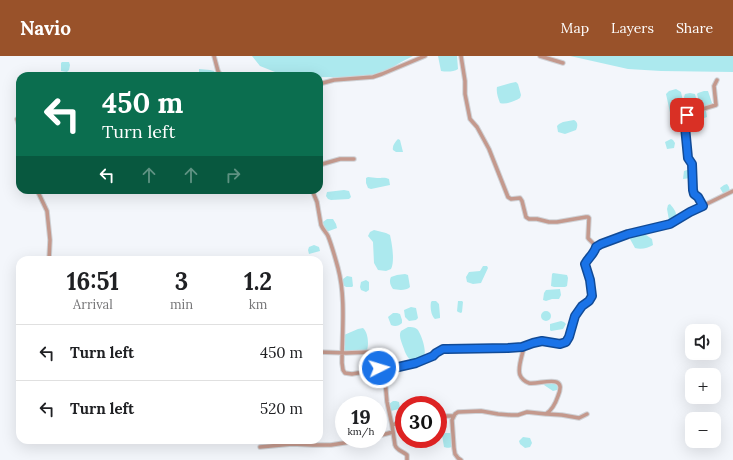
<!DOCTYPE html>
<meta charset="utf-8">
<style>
:root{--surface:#fff;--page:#f2f2f2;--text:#202124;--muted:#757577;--line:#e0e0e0;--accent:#99522a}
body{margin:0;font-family:Lora,serif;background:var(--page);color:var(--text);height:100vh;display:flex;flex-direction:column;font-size:15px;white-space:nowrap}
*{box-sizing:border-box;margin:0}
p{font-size:13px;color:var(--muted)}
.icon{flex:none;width:22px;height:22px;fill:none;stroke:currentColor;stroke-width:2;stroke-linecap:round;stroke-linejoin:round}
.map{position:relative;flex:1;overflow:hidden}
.details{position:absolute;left:16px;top:200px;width:307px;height:188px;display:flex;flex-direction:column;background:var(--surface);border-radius:12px;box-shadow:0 4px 16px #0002}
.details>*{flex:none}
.top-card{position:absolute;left:16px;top:16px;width:307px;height:122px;border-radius:12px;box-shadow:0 4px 16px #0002;background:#0b6e4f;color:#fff;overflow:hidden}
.tools{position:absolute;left:685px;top:268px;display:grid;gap:8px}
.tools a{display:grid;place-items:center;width:36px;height:36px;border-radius:8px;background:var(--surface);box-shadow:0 4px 16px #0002;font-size:20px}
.speed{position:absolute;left:335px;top:340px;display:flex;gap:8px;font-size:20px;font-weight:700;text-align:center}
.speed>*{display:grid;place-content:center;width:52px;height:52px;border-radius:50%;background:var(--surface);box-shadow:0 4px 16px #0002;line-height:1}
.speed small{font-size:10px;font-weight:400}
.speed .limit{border:6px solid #d22;background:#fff;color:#111}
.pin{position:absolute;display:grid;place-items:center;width:34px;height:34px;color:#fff;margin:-17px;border-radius:8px;box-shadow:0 2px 6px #0006}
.me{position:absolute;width:44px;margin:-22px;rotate:85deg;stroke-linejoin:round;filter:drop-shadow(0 0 3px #0008)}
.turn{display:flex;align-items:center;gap:14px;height:84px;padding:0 20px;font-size:18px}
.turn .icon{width:52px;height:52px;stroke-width:2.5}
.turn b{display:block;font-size:28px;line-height:34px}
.lanes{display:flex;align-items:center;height:38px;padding:0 20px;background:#0003;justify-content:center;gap:20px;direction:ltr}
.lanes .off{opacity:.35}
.eta{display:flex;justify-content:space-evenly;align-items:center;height:68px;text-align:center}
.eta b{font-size:24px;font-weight:700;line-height:28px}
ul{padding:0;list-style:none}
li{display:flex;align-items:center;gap:12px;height:56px;padding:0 20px;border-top:1px solid var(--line)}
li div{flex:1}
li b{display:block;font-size:15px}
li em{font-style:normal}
header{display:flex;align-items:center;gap:24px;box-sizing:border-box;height:56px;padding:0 20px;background:var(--accent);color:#fff}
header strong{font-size:19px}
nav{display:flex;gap:22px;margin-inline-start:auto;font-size:14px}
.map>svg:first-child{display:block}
.water{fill:#ace9ee}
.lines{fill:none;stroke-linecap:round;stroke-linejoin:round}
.street-casing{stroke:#cfd2d6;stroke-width:5.5}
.street{stroke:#c4998d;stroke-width:3.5}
.route-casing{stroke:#114b97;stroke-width:10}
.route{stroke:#1a73e8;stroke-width:7}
</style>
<header>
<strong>Navio</strong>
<nav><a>Map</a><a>Layers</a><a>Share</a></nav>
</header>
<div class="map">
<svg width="733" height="404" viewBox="0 0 733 404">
<rect width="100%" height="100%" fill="#f3f6fb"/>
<path class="water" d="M252,0H413C400,6 387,16 373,19C356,23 337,21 319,21V20H305L280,18L260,10Z
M438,0H457L458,13C454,16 446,16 441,15Z
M570,0H733V16L661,15L628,13Z
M62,6H69L70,9L69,14L67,16L61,15V7Z
M199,13L210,14L214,15L217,20H195L196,18L199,17Z
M516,26L518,28L521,39L520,42C515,45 506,49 500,47C498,42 496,36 497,31L511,27Z
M676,33L681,36L685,54L682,59L674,62L671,61L666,38L669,35Z
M704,35H708L712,47L711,49L702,52L700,49L697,38L698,37Z
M690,37L695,38L698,50L697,53L689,56L686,54L684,41L685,38Z
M700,55H706L707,61L690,67L685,65V61Z
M574,64C578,66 578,70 576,74L565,78L558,76L557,70L559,68L563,66Z
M398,83L400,84L403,96H396L393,94C392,90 395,86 398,83Z
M671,83L673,84L675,87L674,92L667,93L665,86Z
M687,114H691V122L683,123L684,115Z
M368,121C371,121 374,122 377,122C382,122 385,121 389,123L390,129L371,133L368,132L366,127V122Z
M727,128L729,131L730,136L724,139L720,132L724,129Z
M344,134L349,135L351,141L349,143L331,144L328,143L326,140L327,136Z
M670,148C674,153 678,157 675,163L671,165L669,164L667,153L668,149Z
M327,163H333L336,168L337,172L329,175H327L324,173L323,166Z
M374,174L386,177L390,179C392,188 395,205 391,213L386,215L378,214L374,207L373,186L368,180L370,176Z
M638,177L646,179L652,183L653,189C648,192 641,194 635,192L630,183V179L633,178Z
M314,189L319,191L320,195L309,198L308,194L309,191Z
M483,210H487L488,212L481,227L473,228L467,226L466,221L469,216L480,215Z
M553,217L567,219L568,222L567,230L565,231H554L551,230L552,218Z
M405,218L408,219L410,231C406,235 398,234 393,233C390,229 389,225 391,221L397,219Z
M347,220L352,221L353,230L352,231H346L343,229V223Z
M366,224L369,226V234L366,236L361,234L360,231L361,226Z
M560,233L561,239L559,243H552L546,245L543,244L544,237L546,234Z
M432,245H436L439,248L440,260V262L435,263C431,260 430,251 431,246Z
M458,245H462L463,246L462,256L461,257L458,256L457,255Z
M411,251L416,252L418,262L416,264L409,265L405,261L404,254Z
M541 260a5 5 0 1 1 10 0a5 5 0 1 1-10 0Z
M393,257H397L400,258L402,264V267C399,270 395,271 391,269L388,261Z
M561,265L564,266L566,268L563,273L551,275L550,274V268Z
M408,271C411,271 414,271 417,273C421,277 427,295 424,300C424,301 421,303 419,304C411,308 406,300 404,293C402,287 398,280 401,275Z
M363,272C368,276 369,288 367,294L345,296L344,279L358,273Z
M545,327C550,327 555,325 558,331L557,334L553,335L544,329Z
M393,345H396L399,346L400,352L399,353L391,355L389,348Z
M445,377H452V391C450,392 446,392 444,391L442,379Z
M523,381L530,382L532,387L530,391L525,392L520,388L519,385Z"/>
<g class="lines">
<defs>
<path id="street" d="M214,0L218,15L221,20
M540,0L563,7
M319,28L334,24L373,21L382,18L425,0
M20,61L17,63L20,73
M319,109L340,103H354
M37,134L47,155L50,184L49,204
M312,134L317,146L321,169C323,174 326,176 328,180C332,190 335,201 338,212C346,242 342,275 342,307L343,314L345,317L352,318C379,314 407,311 433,300C436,296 442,294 447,293L509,292L522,291L533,287L542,285L560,288L566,286L569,281L574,262L582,251L589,245L592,240L590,224L585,208C588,203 597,196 595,190C594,187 590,185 588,182L589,162L588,161H586L557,166H549L537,163H529L526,161L522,145L520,142L511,143L508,141L489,93L477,71L470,63L465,38V25L461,0
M703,150L698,141L694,138L693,134L692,108L688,102L684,60L696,55L716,49L714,30L717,24
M596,191L601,188L628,178L648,174L670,168L690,156L733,135
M319,296L346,297L371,296C377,299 376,308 381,313
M384,313L387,346L392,369L395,389C397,395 403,395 407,399V404
M547,358L562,359L579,362L587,358
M438,360H453
M392,369L404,365
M378,380L393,376
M260,391L292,388L313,389H331L350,386L361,383
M461,404L458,402L455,398L454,392L452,364L455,358L458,356L481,355L498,358L511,359H518L527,356L546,358C552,354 556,346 558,340C568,316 540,329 529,327C525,326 521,322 520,319C517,312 523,297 524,291"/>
</defs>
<use href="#street" class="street-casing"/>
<use href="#street" class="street"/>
</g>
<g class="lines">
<defs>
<path id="route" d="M379,312L381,314L394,312L416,307L433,300L436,297L443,293H447L508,292L522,291L533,287L542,285L560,288L566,286L569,281L575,260L582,250L589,245L592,240L590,224L585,208C588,202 594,198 596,191L601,188L628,178L670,168L690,156L703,150L698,141L694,138L693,134L692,108L688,102L684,60L687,59"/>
</defs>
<use href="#route" class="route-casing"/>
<use href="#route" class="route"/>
</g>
</svg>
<div class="tools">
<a><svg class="icon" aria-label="sound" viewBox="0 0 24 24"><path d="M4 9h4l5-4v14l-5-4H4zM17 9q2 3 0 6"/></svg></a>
<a>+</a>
<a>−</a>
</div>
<div class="speed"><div>19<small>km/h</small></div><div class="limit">30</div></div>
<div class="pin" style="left:687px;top:59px;background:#d93025"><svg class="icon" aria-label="arrive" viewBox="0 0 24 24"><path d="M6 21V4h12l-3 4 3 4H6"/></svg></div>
<svg class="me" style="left:379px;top:312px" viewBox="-20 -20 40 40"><circle r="17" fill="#1a73e8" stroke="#fff" stroke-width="3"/><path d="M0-11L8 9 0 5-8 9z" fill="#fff"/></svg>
<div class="top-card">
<div class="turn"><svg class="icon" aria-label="left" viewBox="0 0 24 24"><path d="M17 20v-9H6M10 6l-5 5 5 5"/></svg><div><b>450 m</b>Turn left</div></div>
<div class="lanes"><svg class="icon" aria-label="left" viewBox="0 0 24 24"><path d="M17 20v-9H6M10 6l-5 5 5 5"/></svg><svg class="icon off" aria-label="ahead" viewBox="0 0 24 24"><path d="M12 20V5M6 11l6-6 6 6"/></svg><svg class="icon off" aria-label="ahead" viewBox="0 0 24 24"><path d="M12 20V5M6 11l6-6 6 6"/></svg><svg class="icon off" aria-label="right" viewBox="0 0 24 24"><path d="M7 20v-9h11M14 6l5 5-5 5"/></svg></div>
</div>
<section class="details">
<div class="eta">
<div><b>16:51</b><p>Arrival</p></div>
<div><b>3</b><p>min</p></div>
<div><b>1.2</b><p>km</p></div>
</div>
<ul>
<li><svg class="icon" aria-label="left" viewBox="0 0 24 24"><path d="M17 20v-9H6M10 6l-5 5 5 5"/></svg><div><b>Turn left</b></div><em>450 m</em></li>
<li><svg class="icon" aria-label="left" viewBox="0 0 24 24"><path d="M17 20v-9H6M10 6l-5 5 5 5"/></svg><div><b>Turn left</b></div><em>520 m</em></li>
</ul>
</section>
</div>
